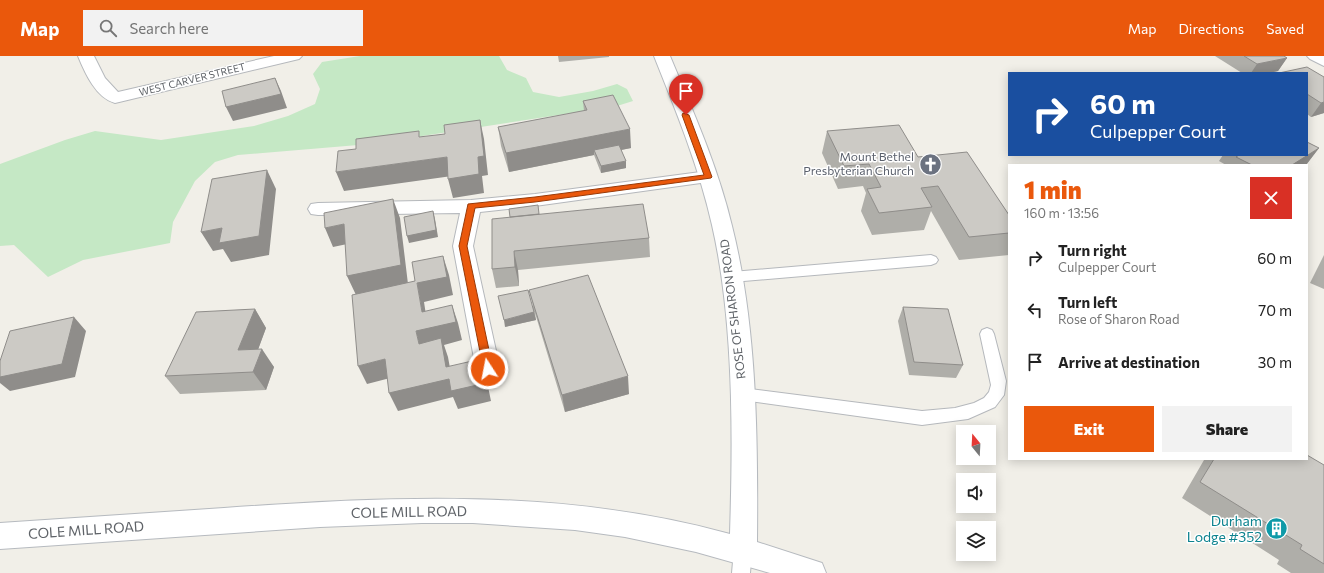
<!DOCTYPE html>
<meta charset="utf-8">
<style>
:root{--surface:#fff;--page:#f2f2f2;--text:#222;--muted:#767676;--accent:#ea580c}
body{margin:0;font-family:Commissioner,sans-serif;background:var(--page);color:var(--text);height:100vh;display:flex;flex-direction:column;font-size:15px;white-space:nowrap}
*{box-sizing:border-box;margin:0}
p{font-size:13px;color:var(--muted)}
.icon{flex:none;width:22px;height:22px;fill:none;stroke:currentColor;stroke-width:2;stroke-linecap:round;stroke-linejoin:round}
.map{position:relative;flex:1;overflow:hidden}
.side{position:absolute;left:1008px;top:108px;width:300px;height:296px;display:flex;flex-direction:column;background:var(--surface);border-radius:0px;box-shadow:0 2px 10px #0003}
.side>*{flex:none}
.guide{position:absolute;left:1008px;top:16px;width:300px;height:84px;border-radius:0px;box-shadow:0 2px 10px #0003;background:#1a4fa0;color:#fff;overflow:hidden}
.needle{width:26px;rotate:342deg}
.controls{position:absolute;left:956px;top:369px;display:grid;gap:8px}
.controls a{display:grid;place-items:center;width:40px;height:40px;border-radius:0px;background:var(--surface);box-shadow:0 2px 10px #0003;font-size:20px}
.pin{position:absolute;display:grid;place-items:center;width:34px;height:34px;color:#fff;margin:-41px -17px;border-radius:50% 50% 50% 0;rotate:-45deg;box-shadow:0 0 4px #0007}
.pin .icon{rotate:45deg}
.me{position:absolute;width:44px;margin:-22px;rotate:349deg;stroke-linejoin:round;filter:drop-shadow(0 0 3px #0008)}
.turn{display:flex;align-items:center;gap:14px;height:84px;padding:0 16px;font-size:18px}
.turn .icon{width:52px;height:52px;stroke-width:2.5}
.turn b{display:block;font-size:28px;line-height:34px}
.round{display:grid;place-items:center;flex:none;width:42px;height:42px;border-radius:0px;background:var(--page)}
.head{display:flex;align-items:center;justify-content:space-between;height:68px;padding:0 16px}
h1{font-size:24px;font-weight:800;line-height:30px;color:var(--accent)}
.cta{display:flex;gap:8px;margin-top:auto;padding:8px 16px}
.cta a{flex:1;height:46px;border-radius:0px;background:var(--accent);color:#fff;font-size:16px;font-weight:800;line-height:46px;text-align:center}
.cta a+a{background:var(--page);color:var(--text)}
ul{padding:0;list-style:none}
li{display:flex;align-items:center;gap:12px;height:52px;padding:0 16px}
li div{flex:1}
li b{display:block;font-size:15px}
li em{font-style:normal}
header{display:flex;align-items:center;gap:24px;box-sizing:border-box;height:56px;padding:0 20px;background:var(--accent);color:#fff}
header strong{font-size:19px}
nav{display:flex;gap:22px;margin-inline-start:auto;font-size:14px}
.search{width:280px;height:36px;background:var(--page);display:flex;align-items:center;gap:10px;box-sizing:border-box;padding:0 14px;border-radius:0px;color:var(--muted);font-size:15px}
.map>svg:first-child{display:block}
.green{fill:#c5e8c5}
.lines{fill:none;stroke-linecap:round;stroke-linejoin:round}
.lane-casing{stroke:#b5b8bc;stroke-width:2}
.street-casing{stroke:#b5b8bc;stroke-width:2}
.secondary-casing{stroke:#b6babf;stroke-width:2}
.lane{fill:#fff;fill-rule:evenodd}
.street{fill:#fff;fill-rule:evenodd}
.secondary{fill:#fff;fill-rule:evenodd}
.wall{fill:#afaea9}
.shaded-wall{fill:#8f8d8a}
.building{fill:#cccac5;stroke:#8f8d8a}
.route{fill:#ea580c;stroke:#983908}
.labels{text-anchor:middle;stroke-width:3;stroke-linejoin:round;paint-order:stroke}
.far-street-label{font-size:10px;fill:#5f6368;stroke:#fff}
.worship-label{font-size:12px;fill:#5b616d;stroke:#fff;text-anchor:end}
.street-label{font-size:12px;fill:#5f6368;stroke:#fff}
.near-street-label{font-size:14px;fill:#5f6368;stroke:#fff}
.near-culture-label{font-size:14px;fill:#0d838f;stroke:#fff;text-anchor:end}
</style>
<header>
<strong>Map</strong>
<div class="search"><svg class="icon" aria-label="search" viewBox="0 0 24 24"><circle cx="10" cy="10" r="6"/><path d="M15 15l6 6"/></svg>Search here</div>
<nav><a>Map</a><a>Directions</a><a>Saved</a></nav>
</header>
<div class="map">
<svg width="1324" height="517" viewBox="0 0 1324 517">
<rect width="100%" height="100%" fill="#f1efe8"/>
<path class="green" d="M360,0H499L507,14L526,22L533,36L559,41L593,35L617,28L627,33L633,45L617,50L370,88L238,99L215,106L195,125L173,166L170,187L83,204L48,221L14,189L0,190V108L65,84L95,75L161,84L254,70L288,60L315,48L320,33L313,18L322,6Z"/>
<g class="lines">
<defs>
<path id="lane" d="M931,199L936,201L938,204L936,207L931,209L732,226L727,224L725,221L727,218L732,216Z
M987,272L992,274L994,278L1006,325L1004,339L995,351L968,363L922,369L742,344L737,342L734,338L737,334L742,332L922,355L955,352L974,347L984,342L989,336L991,329L980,278L982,274Z
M743,485L749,488L752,494L750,517H732L734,494L737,488Z"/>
<path id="street" d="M78,0H94L105,22L118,36L274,0H302L299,3L115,47C96,42 85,17 78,0Z
M1307,0H1324V10L1310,3Z
M708,115L715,117L717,121L715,125L535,150L480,156L473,190L500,313L496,320L488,322L480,320L476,313L453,190L460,157L318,159L311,158L308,153L311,148L318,147L471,144L535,138Z"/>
<path id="secondary" d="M654,0H670C693,55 718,111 732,170C757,269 758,383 757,486L822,507L826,517H770L696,496L625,481L575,474L473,467H422L320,471L0,493V467C75,462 150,457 224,452C394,440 564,432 730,478C733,380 734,265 712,169C699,111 676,55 654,0Z"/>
</defs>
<use href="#lane" class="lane-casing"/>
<use href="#street" class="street-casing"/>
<use href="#secondary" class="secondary-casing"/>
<use href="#lane" class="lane"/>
<use href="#street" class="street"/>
<use href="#secondary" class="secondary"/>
</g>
<path class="wall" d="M558,0H609V1L559,6Z
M1215,0H1284L1287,2L1278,15L1269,17H1242Z
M1307,17L1324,21V57L1311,61L1307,58Z
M583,45L631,92L621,94L626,112L601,117L594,99L509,116L501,90L498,71L584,55Z
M827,75L918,101L1009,159V199L959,204L931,155L924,174L872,179L861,155L866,137L863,130L838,133L822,97Z
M1319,92L1306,109H1226L1219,105L1223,99H1307Z
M539,158L649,182L650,201L518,214L519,230L496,232L492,213L510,161Z
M1324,199V233L1310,227Z
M529,234L629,338L565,356L535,257L536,264L505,271L533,250Z
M903,251L963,309L956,322L909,319L898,265Z
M255,253L266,272L258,293L274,311L266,334L180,338L165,320Z
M1206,403H1307L1324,409V517H1291L1277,508L1279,504L1182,442L1204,404Z"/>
<path class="shaded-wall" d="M1287,2L1278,15L1269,17H1251L1257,8Z
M275,22L281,35L287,52L233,65L226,51Z
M1324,46V57L1311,61L1321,47Z
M480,64L484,83L488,119L482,120L484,137L453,142L448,123L478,101Z
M630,73L631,92L596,99L594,94V99L509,116L506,97Z
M1319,92L1306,109H1292Z
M447,101L452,120L344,135L336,116Z
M626,105V112L601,117V110Z
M267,114L276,133L269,199L231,206L223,193L213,195L201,176L222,172Z
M393,143L400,162L408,228L356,239L347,220Z
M433,155L435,163L438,181L409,187L407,180Z
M344,168L352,187L333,191L325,172Z
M514,195L518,214L519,230L515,211Z
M443,200L449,219L453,239L424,246L428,272L452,249L458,267L462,284L444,289L448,301L453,329L446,311L419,288L416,275L422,256L417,227Z
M255,253L266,272L251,313L238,294Z
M534,256L536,264L505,271L504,264Z
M74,261L86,275L75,321L10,335L0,327V321Z
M262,293L274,311L266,334L253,316Z
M385,303L394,321L367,328L358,310Z
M481,303L486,321L491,345L458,353L453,341L398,355L389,337Z
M628,320L629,338L565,356L562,339Z"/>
<path class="building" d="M1244,0H1284L1287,2L1257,8Z
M1307,11L1324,21V46L1321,47L1307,38V17H1279Z
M275,22L281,38L226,51L222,35Z
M613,39L630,73L506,97L498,71L587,54L583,45Z
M480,64L484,100L478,101L479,118L448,123L447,101L336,116L338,95L356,93V83L419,75V81L445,78L444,69Z
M899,69L918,101L967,96L1009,159V177L969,181L938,130L921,132L932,151L879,157L867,133L881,131L869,108L844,110L827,75Z
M1307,86L1319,92L1292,109H1252L1236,101L1239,99H1307Z
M619,89L626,105L601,110L594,94Z
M267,114L259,180L219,187L222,172L201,176L212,123Z
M393,143L401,209L347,220L344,168L325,172L324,157Z
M643,148L649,182L514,195L515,211L492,213V163Z
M538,149L539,158L510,161L509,153Z
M433,155L436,174L407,180L404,161Z
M443,200L447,221L417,227L422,256L452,249L456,266L416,275L419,288L441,282L446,311L481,303L486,327L451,335L449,323L389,337L385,303L358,310L352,239L415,225L412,206Z
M588,219L628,320L562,339L529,234Z
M528,234L534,256L504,264L498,240Z
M903,251L948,253L963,309L914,306Z
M255,253L238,294L262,293L253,316L165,320L196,256Z
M74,261L62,308L0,321V305L10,275Z
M1307,399L1324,409V508L1300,493L1302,489L1200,426L1214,403H1307Z"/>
<path class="route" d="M683,57L689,59L712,121L711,122L535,146L475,152L467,190L493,313L491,316H484L459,190L468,148L535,141L704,119L682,59Z"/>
<defs>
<symbol id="church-disc" viewBox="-11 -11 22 22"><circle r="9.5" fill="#6b7280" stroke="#fff"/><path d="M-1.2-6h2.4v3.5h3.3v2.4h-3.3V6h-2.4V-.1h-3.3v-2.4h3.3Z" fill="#fff"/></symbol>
<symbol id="building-disc" viewBox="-11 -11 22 22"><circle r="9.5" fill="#0f9aa8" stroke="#fff"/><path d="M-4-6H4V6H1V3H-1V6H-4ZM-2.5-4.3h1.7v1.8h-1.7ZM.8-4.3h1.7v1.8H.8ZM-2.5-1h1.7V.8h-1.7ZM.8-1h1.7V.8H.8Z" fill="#fff"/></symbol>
</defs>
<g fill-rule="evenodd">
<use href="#church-disc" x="918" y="96" width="25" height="25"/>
<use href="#building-disc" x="1264" y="460" width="25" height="25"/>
</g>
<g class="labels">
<g class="far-street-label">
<text transform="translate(192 23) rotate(-14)" y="4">WEST CARVER STREET</text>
</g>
<g class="worship-label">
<text x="914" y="105">Mount Bethel<tspan x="914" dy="14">Presbyterian Church</tspan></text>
</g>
<g class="street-label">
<text transform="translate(733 253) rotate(-97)" y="4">ROSE OF SHARON ROAD</text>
</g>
<g class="near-street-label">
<text transform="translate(409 456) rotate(-1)" y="5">COLE MILL ROAD</text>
<text transform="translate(86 474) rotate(-4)" y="5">COLE MILL ROAD</text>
</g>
<g class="near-culture-label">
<text x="1262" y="470">Durham<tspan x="1262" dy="16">Lodge #352</tspan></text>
</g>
</g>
</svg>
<div class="controls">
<a><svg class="needle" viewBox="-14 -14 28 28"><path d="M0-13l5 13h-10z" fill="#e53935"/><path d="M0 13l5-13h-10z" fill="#767676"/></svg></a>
<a><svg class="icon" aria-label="sound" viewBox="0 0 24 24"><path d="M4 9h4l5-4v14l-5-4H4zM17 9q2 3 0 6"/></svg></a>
<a><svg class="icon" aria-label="layers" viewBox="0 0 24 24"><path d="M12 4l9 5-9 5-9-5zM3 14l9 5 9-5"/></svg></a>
</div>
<div class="pin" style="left:686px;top:59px;background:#d93025"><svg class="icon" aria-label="arrive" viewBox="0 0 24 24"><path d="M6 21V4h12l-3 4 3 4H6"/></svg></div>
<svg class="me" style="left:488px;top:313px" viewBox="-20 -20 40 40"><circle r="17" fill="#ea580c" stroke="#fff" stroke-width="3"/><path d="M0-11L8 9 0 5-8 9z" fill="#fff"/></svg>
<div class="guide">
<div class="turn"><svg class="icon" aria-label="right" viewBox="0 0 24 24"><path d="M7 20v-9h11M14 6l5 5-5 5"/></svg><div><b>60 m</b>Culpepper Court</div></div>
</div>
<section class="side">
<div class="head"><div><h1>1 min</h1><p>160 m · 13:56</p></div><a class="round" style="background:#d93025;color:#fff"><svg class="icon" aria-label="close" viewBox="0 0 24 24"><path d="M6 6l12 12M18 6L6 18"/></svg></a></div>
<ul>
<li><svg class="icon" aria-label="right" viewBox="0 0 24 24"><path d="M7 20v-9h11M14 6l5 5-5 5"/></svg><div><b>Turn right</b><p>Culpepper Court</p></div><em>60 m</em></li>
<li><svg class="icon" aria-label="left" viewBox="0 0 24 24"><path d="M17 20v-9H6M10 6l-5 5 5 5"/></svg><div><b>Turn left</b><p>Rose of Sharon Road</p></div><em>70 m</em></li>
<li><svg class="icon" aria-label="arrive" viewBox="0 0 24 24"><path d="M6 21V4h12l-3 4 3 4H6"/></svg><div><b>Arrive at destination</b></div><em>30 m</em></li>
</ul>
<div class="cta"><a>Exit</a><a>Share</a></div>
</section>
</div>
